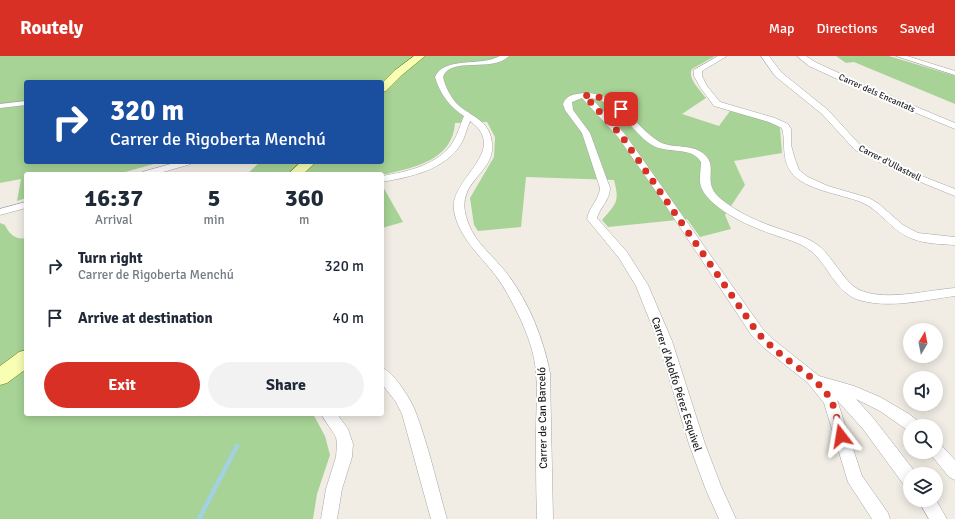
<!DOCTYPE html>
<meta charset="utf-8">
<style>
:root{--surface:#fff;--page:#f2f2f3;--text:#1f2937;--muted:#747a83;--accent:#d93025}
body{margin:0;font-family:Signika,sans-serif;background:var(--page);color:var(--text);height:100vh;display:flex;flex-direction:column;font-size:15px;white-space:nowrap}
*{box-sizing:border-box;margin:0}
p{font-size:13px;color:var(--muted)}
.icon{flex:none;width:22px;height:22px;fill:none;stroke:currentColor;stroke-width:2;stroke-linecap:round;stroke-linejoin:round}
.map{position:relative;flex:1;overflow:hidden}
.side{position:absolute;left:24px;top:116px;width:360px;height:244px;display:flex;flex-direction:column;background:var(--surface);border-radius:4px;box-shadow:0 2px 10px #0003}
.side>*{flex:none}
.banner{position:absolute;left:24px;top:24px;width:360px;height:84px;border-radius:4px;box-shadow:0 2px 10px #0003;background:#1a4fa0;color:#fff;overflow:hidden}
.needle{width:26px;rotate:10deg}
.tools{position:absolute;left:903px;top:267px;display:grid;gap:8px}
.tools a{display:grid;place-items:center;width:40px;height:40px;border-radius:50%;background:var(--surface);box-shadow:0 2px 10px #0003;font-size:20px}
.pin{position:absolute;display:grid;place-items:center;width:34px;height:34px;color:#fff;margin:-17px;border-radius:8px;box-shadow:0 2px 6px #0006}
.me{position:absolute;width:44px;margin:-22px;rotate:346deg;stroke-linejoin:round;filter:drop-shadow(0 0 3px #0008)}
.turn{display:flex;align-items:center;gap:14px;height:84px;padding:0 20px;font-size:18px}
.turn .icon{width:52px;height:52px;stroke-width:2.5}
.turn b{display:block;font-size:28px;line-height:34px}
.eta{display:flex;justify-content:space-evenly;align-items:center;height:68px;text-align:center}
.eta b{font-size:24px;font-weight:700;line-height:28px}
.action{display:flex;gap:8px;margin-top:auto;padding:8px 20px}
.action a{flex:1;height:46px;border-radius:24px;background:var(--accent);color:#fff;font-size:16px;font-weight:700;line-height:46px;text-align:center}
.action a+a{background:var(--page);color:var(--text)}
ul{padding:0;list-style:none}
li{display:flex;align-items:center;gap:12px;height:52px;padding:0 20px}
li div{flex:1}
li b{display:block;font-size:15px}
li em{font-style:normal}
header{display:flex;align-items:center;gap:24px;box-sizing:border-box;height:56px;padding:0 20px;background:var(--accent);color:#fff}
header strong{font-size:19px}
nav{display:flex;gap:22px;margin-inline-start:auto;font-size:14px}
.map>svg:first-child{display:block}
.forest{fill:#a7d396}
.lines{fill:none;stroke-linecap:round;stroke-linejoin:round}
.stream{stroke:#a2d1e1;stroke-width:4.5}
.minor-casing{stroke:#a6a6a6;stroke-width:1}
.secondary-casing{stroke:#6c7c00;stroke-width:1}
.minor{fill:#fff;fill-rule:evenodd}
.secondary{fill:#f9feb5;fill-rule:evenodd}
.route{stroke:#d93025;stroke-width:7;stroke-dasharray:0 12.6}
.labels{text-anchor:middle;stroke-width:4;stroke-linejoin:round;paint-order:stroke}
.far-street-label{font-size:9px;fill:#1f1f1f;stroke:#fff}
.street-label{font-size:11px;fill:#1f1f1f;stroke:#fff}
</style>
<header>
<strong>Routely</strong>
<nav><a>Map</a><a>Directions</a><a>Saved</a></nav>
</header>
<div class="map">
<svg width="955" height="463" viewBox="0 0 955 463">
<rect width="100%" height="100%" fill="#f1ede5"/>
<path class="forest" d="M0,0H715L692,13C687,22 700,34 706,42L682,58L719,70L730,55L776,68L780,72L782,97L734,105L745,129L725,159L731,173L700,181L687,163L608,171L602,164C616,148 620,146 614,124L526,121L521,171L478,175L474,169L470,142L494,101L495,81L487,66L455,67C453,105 412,112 382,119V118H247L260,106H382V26H26V106H161L118,118H26V142L17,145L21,123L0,127Z
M836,0H889L955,20V48L854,6L846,7Z
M382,129L403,166L382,172Z
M0,167L5,169C9,178 16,184 26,182V358H313L325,380L330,399L317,438L313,463H0Z"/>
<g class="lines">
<path class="stream" d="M199,463L237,390"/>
<defs>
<path id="minor" d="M500,0H509C492,17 450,0 443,21C445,30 450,40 457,48C471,61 490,64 492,87C496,120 450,125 469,169C476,187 493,200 505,215C528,244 543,281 550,317L553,463H537C536,434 536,404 536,375C536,356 538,336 536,317C535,298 527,277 519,260C512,246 505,232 496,220C480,199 459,182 454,155C448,123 511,95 470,65C467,72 465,81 461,88C445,114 410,121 382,126V120C406,116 439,109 453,86C458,78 460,69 464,60C450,51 440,38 435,21C444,0 481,11 500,0Z
M718,0H727L702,15V20L707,30L720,46L775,62L788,68L791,73V89L795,103L799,114L808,121L828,130L869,142L879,148L903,169L918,177L955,181V189C941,188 926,188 913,183C892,176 881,154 861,146C841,138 804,134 791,116C781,102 786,86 782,72L769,66L714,50L700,31L694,20V14Z
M761,0H769L781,16L828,54L861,90L914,117L955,133V140L908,121L855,94L822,58L775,20Z
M797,0H806L815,6L869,31L955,67V73L863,35L809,10Z
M896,0H907L955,15V19Z
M584,37C621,37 631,67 658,85C672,94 693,86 706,100C718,113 701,127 721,143C738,157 759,166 780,173C793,178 808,181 819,190C834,202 845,229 862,235C888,245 928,234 955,232V240C924,244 890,253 859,244C836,237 828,209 811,195C800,186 785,183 772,178C751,171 712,154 702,133C698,125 701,115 701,106C692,90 666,98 652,89C630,75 619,46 591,42L624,77L762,272L774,284L819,320L854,330L880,341L909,358L918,365L920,370H910V376L880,355L856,343L874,363L916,417L910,418V431L904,429L863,373L837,344L862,420L888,457L890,463H872L848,426L824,347L808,327L764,292L752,280L662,144L618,81L582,42L572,46L573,54L590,77L610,132C610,144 600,151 597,162L627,196L648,229L672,285L705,388L721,430L736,463H719L706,434L689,388L658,285L636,230L619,202L587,163C589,151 599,144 600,132L582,77L565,54L563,48C566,39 575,38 584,37Z
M26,45V49L0,52V48Z
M178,106H193L191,108L156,118H140L142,116Z
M26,146V152L0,159V153Z
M382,312C394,316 412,345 416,357C429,392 437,428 447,463H431L402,358L396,346L382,328Z
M321,358H337L348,373L353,388L352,401L342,433L337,463H321L326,433L336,401L337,388L336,381Z
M936,387L941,389L955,404V424L949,421L931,399L929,396H936Z
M918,444H936L947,463H929Z"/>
<path id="secondary" d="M414,0H425L402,19L386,35L382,36V27L394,15Z
M301,106H316L303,118H288Z
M26,294V313L7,327L0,329V310L19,296Z"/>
</defs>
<use href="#minor" class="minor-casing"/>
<use href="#secondary" class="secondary-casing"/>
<use href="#minor" class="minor"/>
<use href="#secondary" class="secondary"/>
</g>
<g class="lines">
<path class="route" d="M621,53L604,42L584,39L621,79L757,276C765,285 774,293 784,301C800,314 820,325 831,344C836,355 838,368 841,380"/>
</g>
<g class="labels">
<g class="far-street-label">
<text transform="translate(877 37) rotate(24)" y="3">Carrer dels Encantats</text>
<text transform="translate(890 107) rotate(27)" y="3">Carrer d'Ullastrell</text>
</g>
<g class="street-label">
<text transform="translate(677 328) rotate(72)" y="4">Carrer d'Adolfo Pérez Esquivel</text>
<text transform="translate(542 362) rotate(-91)" y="4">Carrer de Can Barceló</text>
</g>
</g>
</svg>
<div class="tools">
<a><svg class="needle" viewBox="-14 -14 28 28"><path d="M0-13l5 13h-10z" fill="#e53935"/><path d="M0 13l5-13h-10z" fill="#747a83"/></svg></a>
<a><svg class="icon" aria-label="sound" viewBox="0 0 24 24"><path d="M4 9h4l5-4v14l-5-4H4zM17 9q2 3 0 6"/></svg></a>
<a><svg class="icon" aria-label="search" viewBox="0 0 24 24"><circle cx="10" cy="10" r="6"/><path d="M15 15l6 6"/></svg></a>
<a><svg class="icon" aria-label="layers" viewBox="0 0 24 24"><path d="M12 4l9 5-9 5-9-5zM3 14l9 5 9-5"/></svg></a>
</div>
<div class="pin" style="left:621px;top:53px;background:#d93025"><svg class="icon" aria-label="arrive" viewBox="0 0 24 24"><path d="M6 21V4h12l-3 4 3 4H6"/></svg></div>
<svg class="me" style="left:841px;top:380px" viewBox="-20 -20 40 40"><path d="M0-17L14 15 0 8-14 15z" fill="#d93025" stroke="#fff" stroke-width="4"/></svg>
<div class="banner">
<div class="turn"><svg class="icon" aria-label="right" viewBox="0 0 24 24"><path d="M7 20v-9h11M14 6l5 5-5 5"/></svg><div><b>320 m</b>Carrer de Rigoberta Menchú</div></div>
</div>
<section class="side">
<div class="eta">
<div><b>16:37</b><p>Arrival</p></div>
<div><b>5</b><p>min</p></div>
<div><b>360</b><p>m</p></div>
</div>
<ul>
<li><svg class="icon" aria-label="right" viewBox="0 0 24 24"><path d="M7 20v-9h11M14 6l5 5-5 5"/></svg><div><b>Turn right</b><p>Carrer de Rigoberta Menchú</p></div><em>320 m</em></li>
<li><svg class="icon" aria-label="arrive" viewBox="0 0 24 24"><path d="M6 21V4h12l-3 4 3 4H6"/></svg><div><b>Arrive at destination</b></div><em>40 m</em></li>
</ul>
<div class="action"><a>Exit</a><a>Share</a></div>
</section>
</div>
